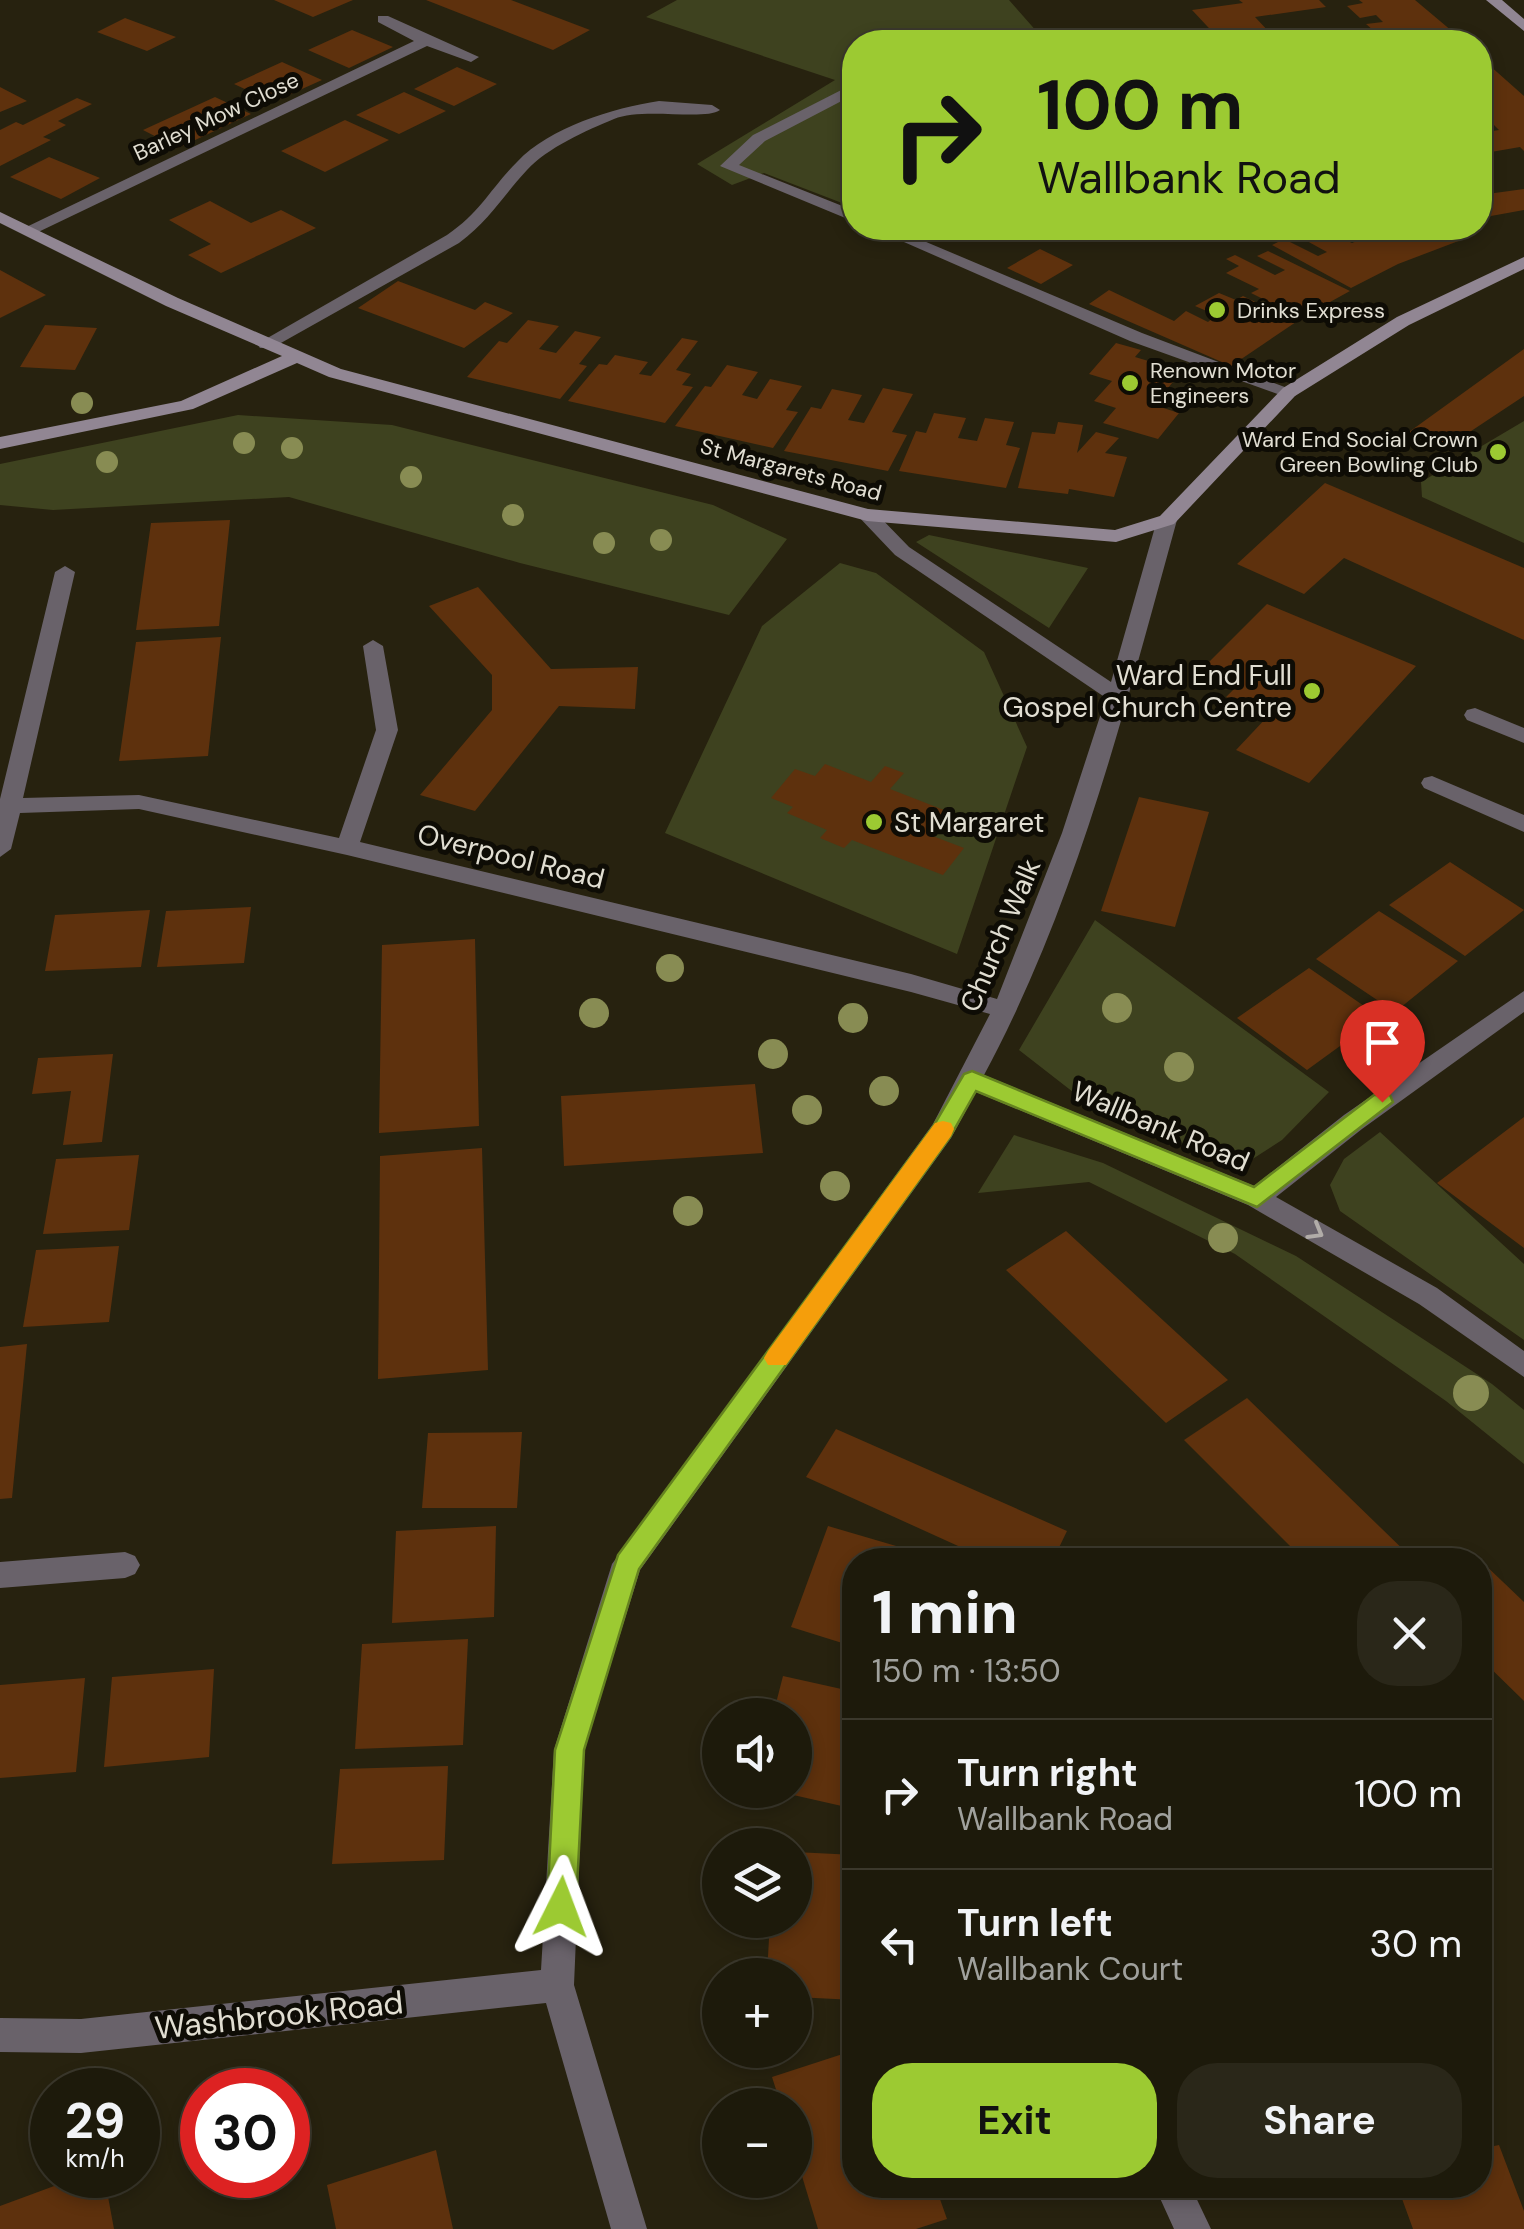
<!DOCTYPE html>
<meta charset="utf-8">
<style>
:root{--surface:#1d1a0b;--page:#2a2719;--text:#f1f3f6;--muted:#a0a19d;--line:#3b382c;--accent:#9cca32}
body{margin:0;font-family:"DM Sans",sans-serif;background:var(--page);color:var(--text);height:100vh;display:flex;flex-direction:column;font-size:38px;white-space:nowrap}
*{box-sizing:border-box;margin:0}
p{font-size:32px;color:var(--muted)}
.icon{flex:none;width:55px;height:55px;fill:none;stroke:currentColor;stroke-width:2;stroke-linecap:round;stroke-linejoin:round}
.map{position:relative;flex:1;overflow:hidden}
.side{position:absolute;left:842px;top:1548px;width:650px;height:650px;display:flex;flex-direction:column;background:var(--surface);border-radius:40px;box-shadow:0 5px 15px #0003,0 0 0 2px var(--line)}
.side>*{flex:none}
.hud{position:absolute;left:842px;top:30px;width:650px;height:210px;border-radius:40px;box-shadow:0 5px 15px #0003,0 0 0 2px var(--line);background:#9cca32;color:#111;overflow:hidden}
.tools{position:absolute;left:702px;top:1698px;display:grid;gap:20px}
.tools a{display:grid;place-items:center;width:110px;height:110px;border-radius:50%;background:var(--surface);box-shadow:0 5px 15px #0003,0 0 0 2px var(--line);font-size:50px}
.speed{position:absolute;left:30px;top:2068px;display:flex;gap:20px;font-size:50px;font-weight:700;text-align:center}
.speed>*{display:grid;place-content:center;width:130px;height:130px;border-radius:50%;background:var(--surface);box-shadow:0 5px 15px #0003,0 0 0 2px var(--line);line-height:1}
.speed small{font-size:25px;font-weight:400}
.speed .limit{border:15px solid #d22;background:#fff;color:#111}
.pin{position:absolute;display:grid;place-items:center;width:85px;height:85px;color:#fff;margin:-102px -42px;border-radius:50% 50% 50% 0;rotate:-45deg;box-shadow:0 0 10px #0007}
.pin .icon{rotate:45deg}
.me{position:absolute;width:110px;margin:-55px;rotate:3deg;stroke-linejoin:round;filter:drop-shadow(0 0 8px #0008)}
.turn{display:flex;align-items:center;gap:35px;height:210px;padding:0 30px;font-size:45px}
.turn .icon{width:130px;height:130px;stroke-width:2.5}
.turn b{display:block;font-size:70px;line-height:85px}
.round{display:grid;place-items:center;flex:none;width:105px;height:105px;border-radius:40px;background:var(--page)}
.headline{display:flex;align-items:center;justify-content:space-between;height:170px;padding:0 30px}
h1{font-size:60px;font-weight:700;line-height:75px}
.button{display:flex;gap:20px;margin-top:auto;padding:20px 30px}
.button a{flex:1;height:115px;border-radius:40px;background:var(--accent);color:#111;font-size:40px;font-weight:700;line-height:115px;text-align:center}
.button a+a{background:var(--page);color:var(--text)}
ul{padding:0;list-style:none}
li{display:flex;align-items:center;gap:30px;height:150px;padding:0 30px;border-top:2px solid var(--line)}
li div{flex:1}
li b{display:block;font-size:38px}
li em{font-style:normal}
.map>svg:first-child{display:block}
.green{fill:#3e421f}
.building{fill:#5e310d}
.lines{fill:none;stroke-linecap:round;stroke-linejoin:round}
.lane{fill:#69626a;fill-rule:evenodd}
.street{fill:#69626a;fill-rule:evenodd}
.secondary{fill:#918693;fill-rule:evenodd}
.tree{fill:#888c53}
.oneway{stroke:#b1aca8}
.route{fill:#9cca32;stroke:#658320;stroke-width:2.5}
.slow{fill:#f59e0b}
.poi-dot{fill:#9cca32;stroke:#0e0c05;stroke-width:4}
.labels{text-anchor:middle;stroke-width:10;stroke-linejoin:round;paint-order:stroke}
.far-street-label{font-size:22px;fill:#e1ded2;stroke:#0e0c05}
.far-poi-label{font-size:22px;fill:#e1ded2;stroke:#0e0c05;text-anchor:start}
.poi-label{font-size:28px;fill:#e1ded2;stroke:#0e0c05;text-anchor:end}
.street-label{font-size:28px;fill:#e1ded2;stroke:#0e0c05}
.near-street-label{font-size:32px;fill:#e1ded2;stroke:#0e0c05}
</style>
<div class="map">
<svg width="1524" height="2229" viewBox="0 0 1524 2229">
<rect width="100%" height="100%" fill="#27220f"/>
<path class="green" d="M677,0H1009L1046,42H855V208L764,173L732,185L697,164L835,80L646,17Z
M238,415L392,425L713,505L787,539L729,615L520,563L289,497L53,510L0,505V464Z
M1524,421V543L1422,497L1421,482Z
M929,535L1088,568L1049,628L916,542Z
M840,563L876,573L984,652L1027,747L957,954L665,833L762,626Z
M1095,920L1329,1092L1282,1140L1237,1169L1091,1106L1019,1050Z
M1380,1132L1524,1264V1340L1340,1211L1330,1185L1344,1159Z
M1014,1135L1103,1163L1296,1256L1492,1384L1524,1410V1464L1446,1401L1235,1254L1089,1182L978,1193Z"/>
<path class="building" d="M274,0H353L313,17Z
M426,0H511L590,30L553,50Z
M1239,0H1319L1326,7L1255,17L1272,35L1222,42L1192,10L1243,3Z
M1359,0H1415L1465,42H1404L1395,35L1381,37L1366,24L1383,22L1376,15L1360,18L1347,6L1363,3Z
M125,18L176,37L147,51L97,32Z
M352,30L393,47L349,68L308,50Z
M1480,57L1524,96V151L1520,147L1491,152L1480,142V133L1499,130L1489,120L1480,122Z
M282,62L322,80L273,102L234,84Z
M457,67L497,84L454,106L414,89Z
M0,87L27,101L0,112Z
M404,92L446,111L399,134L356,115Z
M215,97L251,114L178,148L143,130Z
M77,98L92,104L58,121L66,125L43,137L51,140L0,166V130L16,122L23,125Z
M345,120L389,140L325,172L281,151Z
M49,157L100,178L61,199L10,177Z
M1524,189V210L1480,218V195Z
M210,201L251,223L281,210L316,228L221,273L188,255L211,244L169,220Z
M1288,228H1322L1352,243L1359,240L1339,228H1454L1469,237L1398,264L1351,288L1272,245L1284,239L1318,256L1327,252L1285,229Z
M1040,249L1073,265L1041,284L1007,268Z
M1268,251L1350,291L1301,318L1251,293L1259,289L1226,273L1239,266L1226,259L1235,255L1275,275L1285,270L1257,256Z
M0,270L46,295L0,318Z
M398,281L475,310L485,302L513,313L464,348L358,308Z
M1109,290L1174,321L1186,311L1208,322L1216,315L1195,306L1219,293L1236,300L1243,296L1296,322L1231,366L1089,304Z
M528,320L559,326L539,349L556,353L575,331L601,337L579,364L587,366L560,399L467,377L499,341L507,343Z
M45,325L97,328L75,370L20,367Z
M682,338L698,341L676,370L691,374L682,385L693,387L665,423L568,401L599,364L607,365L615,355L648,362L639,374L651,376Z
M1116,343L1141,350L1135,357L1182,371L1154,405L1179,413L1158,439L1103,423L1116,408L1094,401L1112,381L1089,374Z
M1524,349V396L1444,449L1409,432Z
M727,365L758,372L742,395L757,399L770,379L802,386L786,410L798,412L773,448L675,426L705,386L711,387Z
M883,388L913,394L892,432L907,435L888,471L784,451L811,407L821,409L832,389L862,395L848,420L864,423Z
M934,413L966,418L958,438L977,441L985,418L1014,422L1006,445L1020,448L1006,488L899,471L916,431L926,433Z
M1058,422L1083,425L1077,453L1096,432L1119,438L1105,453L1127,457L1114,497L1069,489L1068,494L1018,488L1032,432L1055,434Z
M1325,483L1524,568V640L1344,558L1304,594L1237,564Z
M230,520L219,626L136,630L151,523Z
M478,587L551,669L638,667L635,709L559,706L475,811L420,795L492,710V675L429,606Z
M1267,604L1416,666L1309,783L1236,750L1268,716L1226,697L1238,685L1202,669Z
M221,637L208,756L119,761L136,642Z
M825,764L871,782L885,766L904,773L890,789L949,812L930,835L964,848L943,875L852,840L844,848L820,838L827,830L787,813L793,807L771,798L795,769L815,776Z
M1139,797L1209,812L1175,927L1101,911Z
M1450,862L1524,910L1465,956L1389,905Z
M251,907L244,963L157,967L166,911Z
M150,910L141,967L45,971L55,915Z
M1379,911L1458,961L1395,1012L1316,959Z
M475,939L479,1126L379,1133L382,945Z
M1309,968L1380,1017L1307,1070L1237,1018Z
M113,1054L102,1142L63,1145L71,1091L32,1094L38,1058Z
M755,1084L763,1153L564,1166L561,1096Z
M1524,1117V1248L1437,1183Z
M482,1148L488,1370L378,1379L380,1156Z
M139,1155L129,1230L43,1234L56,1159Z
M1066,1231L1228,1380L1166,1423L1006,1270Z
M119,1246L109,1322L23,1327L36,1250Z
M27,1344L12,1498L0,1499V1347Z
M1247,1398L1414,1560H1304L1184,1440Z
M836,1429L1067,1531L1053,1560H989L806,1477Z
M522,1432L517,1508H422L428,1433Z
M496,1526L494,1617L392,1623L396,1531Z
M828,1526L920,1553L918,1560H855V1647L791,1627Z
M1480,1560L1524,1602V1701L1480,1658Z
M468,1639L463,1745L355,1749L362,1644Z
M214,1669L209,1757L104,1767L112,1677Z
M783,1676L855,1692V1809L780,1792L795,1790V1715H773Z
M85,1678L76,1772L0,1778V1685Z
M448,1766L444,1860L332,1864L340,1769Z
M795,1852L855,1855V2000L795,1997V1975H767L770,1920H795Z
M855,2050V2185H935L947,2219L916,2229H818L795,2153V2105H781L772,2077Z
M1499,2145L1524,2211V2229H1413L1397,2185H1480V2149Z
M436,2150L453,2229H336L327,2185Z
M84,2175H104L114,2229H0V2206Z"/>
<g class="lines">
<path class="lane" d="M855,83V94L765,141L739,165L855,211V222L720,166L753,135Z
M659,101L712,105L720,110C705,121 642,107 614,119C587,130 547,148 527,170C502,197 490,220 459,243L272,348H260L257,344L447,235C481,212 490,189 517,162C550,127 613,108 659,101Z
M872,228H893L1142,333L1298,392L1295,396H1283L1130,341Z
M1475,708L1524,728V743L1467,720L1464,715L1467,710Z
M1432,776L1524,815V832L1424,788L1421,783L1424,778Z
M125,1552L135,1556L140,1565L135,1574L125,1578L0,1588V1562Z"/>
<path class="street" d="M378,16H388L479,57L471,62L427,46L32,235L18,231L414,41L378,22Z
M867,509L874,511L909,547L1111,682L1157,520L1167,514L1177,520C1125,708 1077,902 984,1075L1254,1186L1344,1115L1524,991V1012L1362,1129L1276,1197L1437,1288L1524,1351V1377L1419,1304L1248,1205L976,1092L951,1138L640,1570L584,1750L574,1985L647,2229H611L546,2003L81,2053L0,2052V2018L81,2019L541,1970L554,1750L612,1564L933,1124L990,1014L911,992L347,855L139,809L20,813L11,849L0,857V799L55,572L65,566L75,572L23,798L139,795L339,838L376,730L363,646L373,640L383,646L398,730L360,842L911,974L997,999L1062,833L1106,698L895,555L857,515Z
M1154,2185H1190L1211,2229H1174Z"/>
<path class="secondary" d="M1486,0H1502L1524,19V31Z
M0,212L178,298L341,369L868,509L1115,530L1160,516L1283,388L1397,317L1524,257V269L1409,325L1295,396L1174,524L1116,542L867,521L329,377L297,363L193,409L0,449V437L181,401L282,356L166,306L0,223Z"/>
</g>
<g class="tree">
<circle cx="82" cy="403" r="11"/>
<circle cx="244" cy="443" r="11"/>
<circle cx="292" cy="448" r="11"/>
<circle cx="107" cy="462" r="11"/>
<circle cx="411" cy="477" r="11"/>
<circle cx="513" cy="515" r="11"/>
<circle cx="661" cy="540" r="11"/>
<circle cx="604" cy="543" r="11"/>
<circle cx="670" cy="968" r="14"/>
<circle cx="1117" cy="1008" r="15"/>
<circle cx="594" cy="1013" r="15"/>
<circle cx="853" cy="1018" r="15"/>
<circle cx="773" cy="1054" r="15"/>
<circle cx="1179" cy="1067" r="15"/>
<circle cx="884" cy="1091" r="15"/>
<circle cx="807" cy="1110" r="15"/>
<circle cx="835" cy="1186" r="15"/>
<circle cx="688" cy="1211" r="15"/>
<circle cx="1223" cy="1238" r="15"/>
<circle cx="1471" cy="1393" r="18"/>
</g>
<defs><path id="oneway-chevron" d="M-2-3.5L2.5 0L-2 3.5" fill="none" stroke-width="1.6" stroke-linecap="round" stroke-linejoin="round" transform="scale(2.5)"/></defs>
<use class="oneway" href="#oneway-chevron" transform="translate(1316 1232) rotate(30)"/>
<path class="route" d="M972,1071L1254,1187L1374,1095H1390L1393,1102L1257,1207L976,1091L950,1137L639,1569L584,1750L576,1907L572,1917L561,1921L551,1917L547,1907L555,1750L618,1555L934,1125L964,1074Z"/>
<path class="slow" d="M943,1121L951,1123L954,1129L951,1136L786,1365H768L764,1358L768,1351L935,1123Z"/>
<g class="poi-dot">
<circle cx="1217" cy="310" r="10"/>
<circle cx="1130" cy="383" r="10"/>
<circle cx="1498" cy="452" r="10"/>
<circle cx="1312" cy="691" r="10"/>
<circle cx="874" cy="822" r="10"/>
</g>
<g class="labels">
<g class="far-street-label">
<text transform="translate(216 116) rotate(-25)" y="8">Barley Mow Close</text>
<text transform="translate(791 469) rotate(15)" y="8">St Margarets Road</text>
</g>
<g class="far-poi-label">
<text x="1237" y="318">Drinks Express</text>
<text x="1150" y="378">Renown Motor<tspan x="1150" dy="25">Engineers</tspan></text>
<text x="1478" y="447" text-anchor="end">Ward End Social Crown<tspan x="1478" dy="25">Green Bowling Club</tspan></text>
</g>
<g class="poi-label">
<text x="1292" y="685">Ward End Full<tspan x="1292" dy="32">Gospel Church Centre</tspan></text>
<text x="894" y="832" text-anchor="start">St Margaret</text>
</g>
<g class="street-label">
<text transform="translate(511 856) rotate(14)" y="10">Overpool Road</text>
<text transform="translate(1000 935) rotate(-67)" y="10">Church Walk</text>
<text transform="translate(1161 1126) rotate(23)" y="10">Wallbank Road</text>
</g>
<g class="near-street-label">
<text transform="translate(279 2015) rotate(-6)" y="11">Washbrook Road</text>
</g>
</g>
</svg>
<div class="tools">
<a><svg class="icon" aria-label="sound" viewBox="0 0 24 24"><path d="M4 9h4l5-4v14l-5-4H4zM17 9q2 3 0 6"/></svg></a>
<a><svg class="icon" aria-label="layers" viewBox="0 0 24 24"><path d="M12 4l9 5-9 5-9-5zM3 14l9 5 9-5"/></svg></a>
<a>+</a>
<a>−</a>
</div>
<div class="speed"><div>29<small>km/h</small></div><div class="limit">30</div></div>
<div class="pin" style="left:1382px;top:1102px;background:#d93025"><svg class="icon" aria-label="arrive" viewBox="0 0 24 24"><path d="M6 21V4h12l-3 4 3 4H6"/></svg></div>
<svg class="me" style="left:561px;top:1907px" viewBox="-20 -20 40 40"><path d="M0-17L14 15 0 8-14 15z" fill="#9cca32" stroke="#fff" stroke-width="4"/></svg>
<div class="hud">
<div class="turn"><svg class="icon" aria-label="right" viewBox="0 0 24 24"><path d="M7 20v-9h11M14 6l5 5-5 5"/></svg><div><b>100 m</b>Wallbank Road</div></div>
</div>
<section class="side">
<div class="headline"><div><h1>1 min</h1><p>150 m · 13:50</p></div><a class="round"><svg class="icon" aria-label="close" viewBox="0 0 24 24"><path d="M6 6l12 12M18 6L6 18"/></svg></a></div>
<ul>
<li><svg class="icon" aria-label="right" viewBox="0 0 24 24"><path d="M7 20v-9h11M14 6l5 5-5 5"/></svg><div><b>Turn right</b><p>Wallbank Road</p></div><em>100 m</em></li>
<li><svg class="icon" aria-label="left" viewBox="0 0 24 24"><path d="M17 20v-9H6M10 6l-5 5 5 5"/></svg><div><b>Turn left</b><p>Wallbank Court</p></div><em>30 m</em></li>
</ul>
<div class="button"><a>Exit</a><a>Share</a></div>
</section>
</div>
